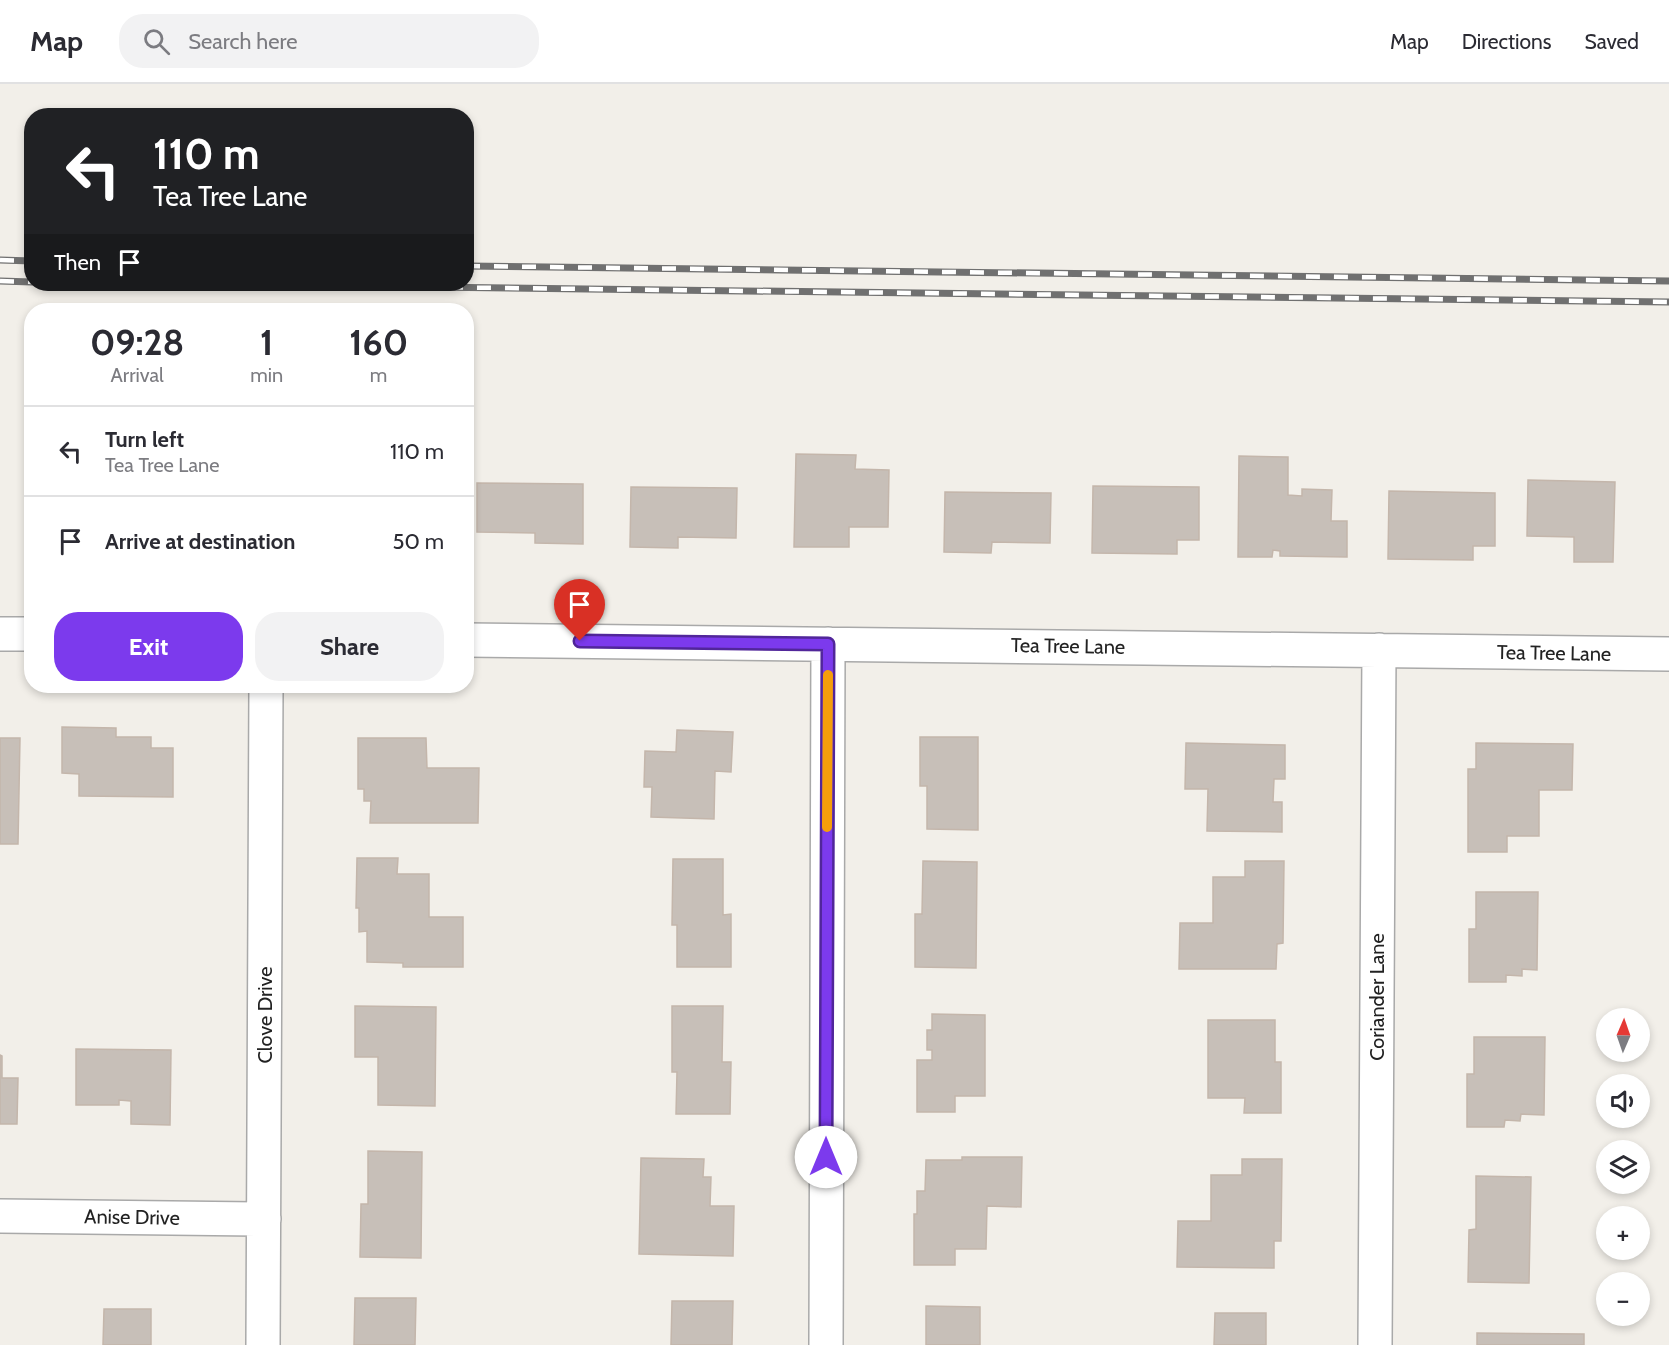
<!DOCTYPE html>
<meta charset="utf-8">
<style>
:root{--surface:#fff;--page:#f2f2f3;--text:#2b2b33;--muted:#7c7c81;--line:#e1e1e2;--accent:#7c3aed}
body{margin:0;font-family:Cabin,sans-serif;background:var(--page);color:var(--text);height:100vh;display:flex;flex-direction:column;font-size:22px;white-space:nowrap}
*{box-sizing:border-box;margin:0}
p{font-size:20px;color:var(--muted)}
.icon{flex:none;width:33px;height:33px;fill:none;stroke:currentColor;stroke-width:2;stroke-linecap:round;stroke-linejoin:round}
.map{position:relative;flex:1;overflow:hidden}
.drawer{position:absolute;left:24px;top:219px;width:450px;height:390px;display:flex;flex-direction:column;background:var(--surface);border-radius:24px;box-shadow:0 3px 9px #0003}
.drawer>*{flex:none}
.guide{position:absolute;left:24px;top:24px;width:450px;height:183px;border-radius:24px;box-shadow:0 3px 9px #0003;background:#202124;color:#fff;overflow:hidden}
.needle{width:39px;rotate:2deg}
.fabs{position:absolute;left:1596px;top:924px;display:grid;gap:12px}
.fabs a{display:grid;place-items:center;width:54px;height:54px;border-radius:50%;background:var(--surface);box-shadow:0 3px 9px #0003;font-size:30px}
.pin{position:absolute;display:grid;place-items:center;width:51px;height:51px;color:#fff;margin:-62px -26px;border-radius:50% 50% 50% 0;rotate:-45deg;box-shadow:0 0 6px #0007}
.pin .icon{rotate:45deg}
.me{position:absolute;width:66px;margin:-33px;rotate:0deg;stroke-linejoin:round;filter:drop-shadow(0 0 4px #0008)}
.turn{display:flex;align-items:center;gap:21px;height:126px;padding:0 30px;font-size:27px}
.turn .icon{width:78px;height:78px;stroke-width:2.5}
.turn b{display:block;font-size:42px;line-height:51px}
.then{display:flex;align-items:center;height:57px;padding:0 30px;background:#0003;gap:12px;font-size:22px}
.eta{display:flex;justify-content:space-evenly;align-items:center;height:102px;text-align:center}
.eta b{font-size:36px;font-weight:700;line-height:42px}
.cta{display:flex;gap:12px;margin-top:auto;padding:12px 30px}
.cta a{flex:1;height:69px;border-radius:24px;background:var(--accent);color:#fff;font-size:24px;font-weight:700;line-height:69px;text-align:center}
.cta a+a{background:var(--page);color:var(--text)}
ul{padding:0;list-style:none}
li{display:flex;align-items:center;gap:18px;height:90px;padding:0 30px;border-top:2px solid var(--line)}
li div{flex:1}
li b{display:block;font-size:22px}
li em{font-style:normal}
header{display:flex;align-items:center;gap:36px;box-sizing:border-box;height:84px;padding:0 30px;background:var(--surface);border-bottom:2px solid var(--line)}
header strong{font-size:28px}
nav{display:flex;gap:33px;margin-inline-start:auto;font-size:21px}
.search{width:420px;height:54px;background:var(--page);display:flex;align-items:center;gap:15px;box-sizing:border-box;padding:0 21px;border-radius:24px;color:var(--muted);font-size:22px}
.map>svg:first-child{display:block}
.building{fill:#c7bfb8;stroke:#c4b6ab;stroke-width:1.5}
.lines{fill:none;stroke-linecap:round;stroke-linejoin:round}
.minor-casing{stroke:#a9a9a9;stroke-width:36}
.minor{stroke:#fff;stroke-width:33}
.rail-casing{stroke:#707070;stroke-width:7}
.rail{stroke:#fff;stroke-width:4.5;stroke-dasharray:14;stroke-linecap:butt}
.route-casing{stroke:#51269a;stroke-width:15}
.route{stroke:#7c3aed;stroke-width:10}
.slow{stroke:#f59e0b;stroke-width:10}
.labels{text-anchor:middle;stroke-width:5;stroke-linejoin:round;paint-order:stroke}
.street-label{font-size:20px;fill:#222;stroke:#fff}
</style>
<header>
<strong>Map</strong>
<div class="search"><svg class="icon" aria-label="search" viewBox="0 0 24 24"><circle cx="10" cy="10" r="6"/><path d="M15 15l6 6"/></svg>Search here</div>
<nav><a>Map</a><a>Directions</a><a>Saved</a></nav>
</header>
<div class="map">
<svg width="1669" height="1261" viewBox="0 0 1669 1261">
<rect width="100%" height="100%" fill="#f2efe9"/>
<path class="building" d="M796,370L856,371L855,385L889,386L888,443H849V463H794Z
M1239,372L1288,373V411L1302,412V405L1332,406L1331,437H1347V473L1280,472V467L1273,466L1272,473H1238Z
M1528,396L1615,398L1613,478H1574V453L1527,452Z
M477,399L583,400V460L535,459V449L477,448Z
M1093,402L1199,403V456H1177V470L1092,469Z
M631,403L737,404L736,454L678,453V464L630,463Z
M1389,407L1495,409V462H1473V476L1388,475Z
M945,408L1051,409L1050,459L992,458L991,469L944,468Z
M62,643L116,644V653H151V664H173V713L79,712V690L62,689Z
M677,646L733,648L731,688L715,687L714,735L651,733L652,703H644L645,667L676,668Z
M920,653H978V746L927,745V702H920Z
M0,654H20L18,760H0Z
M358,654H426L427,684H479L478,739H370L371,717H364V705H358Z
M1186,659L1285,661V695H1274L1273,718H1282V748L1207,747L1208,705H1185Z
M1476,659L1573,660L1572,706H1539V752H1507V768H1468V685H1476Z
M357,774H398L397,790H429V833H463V883H403V879L367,878V847L359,848V824H356Z
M673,775H723V831L731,830V883H677V841H672Z
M923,777L977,778L976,884L915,883V830H922Z
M1245,777H1284L1283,859L1277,860L1276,885H1179L1180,839H1213V793H1245Z
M1476,808H1538L1537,886L1522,885V892L1506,891V898H1469V845H1476Z
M355,922L436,923L435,1022L378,1021V973H355Z
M672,922H723L722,978H731L730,1030H676L677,988H672Z
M932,930L985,931V1012H955V1028H917V976H932V966H927V946H932Z
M1208,936H1275V978H1281V1029H1244L1245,1014H1208Z
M1474,953H1545L1544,1031L1521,1030L1520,1037L1505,1036L1504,1043H1467V990H1474Z
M76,965L171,966L170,1041L131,1040V1017L119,1016V1021H76Z
M0,971L2,972V994H18L17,1040H0Z
M368,1067L422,1068L421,1174L360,1173L361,1120H368Z
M962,1073H1022L1021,1123L987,1122L986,1165H955V1181H914V1130H917V1107H925L926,1076H962Z
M641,1074L704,1075L703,1093H711L710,1122H734L733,1172L639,1170Z
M1242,1075H1282L1281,1157H1274V1184L1177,1183L1178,1137H1211V1091H1242Z
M1476,1092L1531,1093L1529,1199L1468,1198L1469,1146L1476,1145Z
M355,1214H416L415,1261H354Z
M672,1217H733L732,1261H671Z
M926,1222L980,1223V1261H926Z
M104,1225H151V1261H103Z
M1215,1229H1266V1261H1214Z
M1477,1249L1584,1250V1261H1477Z"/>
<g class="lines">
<defs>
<path id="minor" d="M0,550H32
M466,556L1669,570
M0,1132L264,1135
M263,1261L266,602
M826,1261L828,560
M1375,1261L1379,566"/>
</defs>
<use href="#minor" class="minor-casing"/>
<use href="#minor" class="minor"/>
<defs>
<path id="rail" d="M0,176L32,177
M466,182L1669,197
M0,197L32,198
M169,200L1669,218"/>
</defs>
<use href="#rail" class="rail-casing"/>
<use href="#rail" class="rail"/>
</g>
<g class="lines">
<defs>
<path id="route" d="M580,557L828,560L826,1073"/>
</defs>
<use href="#route" class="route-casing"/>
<use href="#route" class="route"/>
<path class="slow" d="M827,743L828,591"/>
</g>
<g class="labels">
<g class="street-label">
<text transform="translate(1068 562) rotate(1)" y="7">Tea Tree Lane</text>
<text transform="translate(1554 569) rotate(1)" y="7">Tea Tree Lane</text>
<text transform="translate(1377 913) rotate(-90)" y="7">Coriander Lane</text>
<text transform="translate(265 931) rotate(-90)" y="7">Clove Drive</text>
<text transform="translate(132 1133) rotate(1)" y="7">Anise Drive</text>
</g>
</g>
</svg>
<div class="fabs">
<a><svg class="needle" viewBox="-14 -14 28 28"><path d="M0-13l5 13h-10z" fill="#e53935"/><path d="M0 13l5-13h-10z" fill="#7c7c81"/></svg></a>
<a><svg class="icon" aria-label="sound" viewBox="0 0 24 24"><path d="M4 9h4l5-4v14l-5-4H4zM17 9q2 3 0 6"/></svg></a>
<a><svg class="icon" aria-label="layers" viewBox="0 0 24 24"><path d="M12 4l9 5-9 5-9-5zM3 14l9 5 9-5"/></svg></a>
<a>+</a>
<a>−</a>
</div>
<div class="pin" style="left:580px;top:557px;background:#d93025"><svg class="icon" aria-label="arrive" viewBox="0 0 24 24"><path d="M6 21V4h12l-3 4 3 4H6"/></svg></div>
<svg class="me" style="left:826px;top:1073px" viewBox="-20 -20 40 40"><circle r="19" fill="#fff"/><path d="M0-13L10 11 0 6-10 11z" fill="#7c3aed"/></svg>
<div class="guide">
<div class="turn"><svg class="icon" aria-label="left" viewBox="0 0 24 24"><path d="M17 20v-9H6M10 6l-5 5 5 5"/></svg><div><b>110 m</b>Tea Tree Lane</div></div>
<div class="then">Then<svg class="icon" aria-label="arrive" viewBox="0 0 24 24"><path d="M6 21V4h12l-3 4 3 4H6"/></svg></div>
</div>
<section class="drawer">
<div class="eta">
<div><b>09:28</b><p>Arrival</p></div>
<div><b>1</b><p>min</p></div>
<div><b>160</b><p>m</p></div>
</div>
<ul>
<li><svg class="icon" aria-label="left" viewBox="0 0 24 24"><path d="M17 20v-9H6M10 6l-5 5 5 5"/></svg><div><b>Turn left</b><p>Tea Tree Lane</p></div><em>110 m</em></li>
<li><svg class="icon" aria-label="arrive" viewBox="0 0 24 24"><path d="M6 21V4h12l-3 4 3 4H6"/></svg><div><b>Arrive at destination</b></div><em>50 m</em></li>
</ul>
<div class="cta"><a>Exit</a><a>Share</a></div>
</section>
</div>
